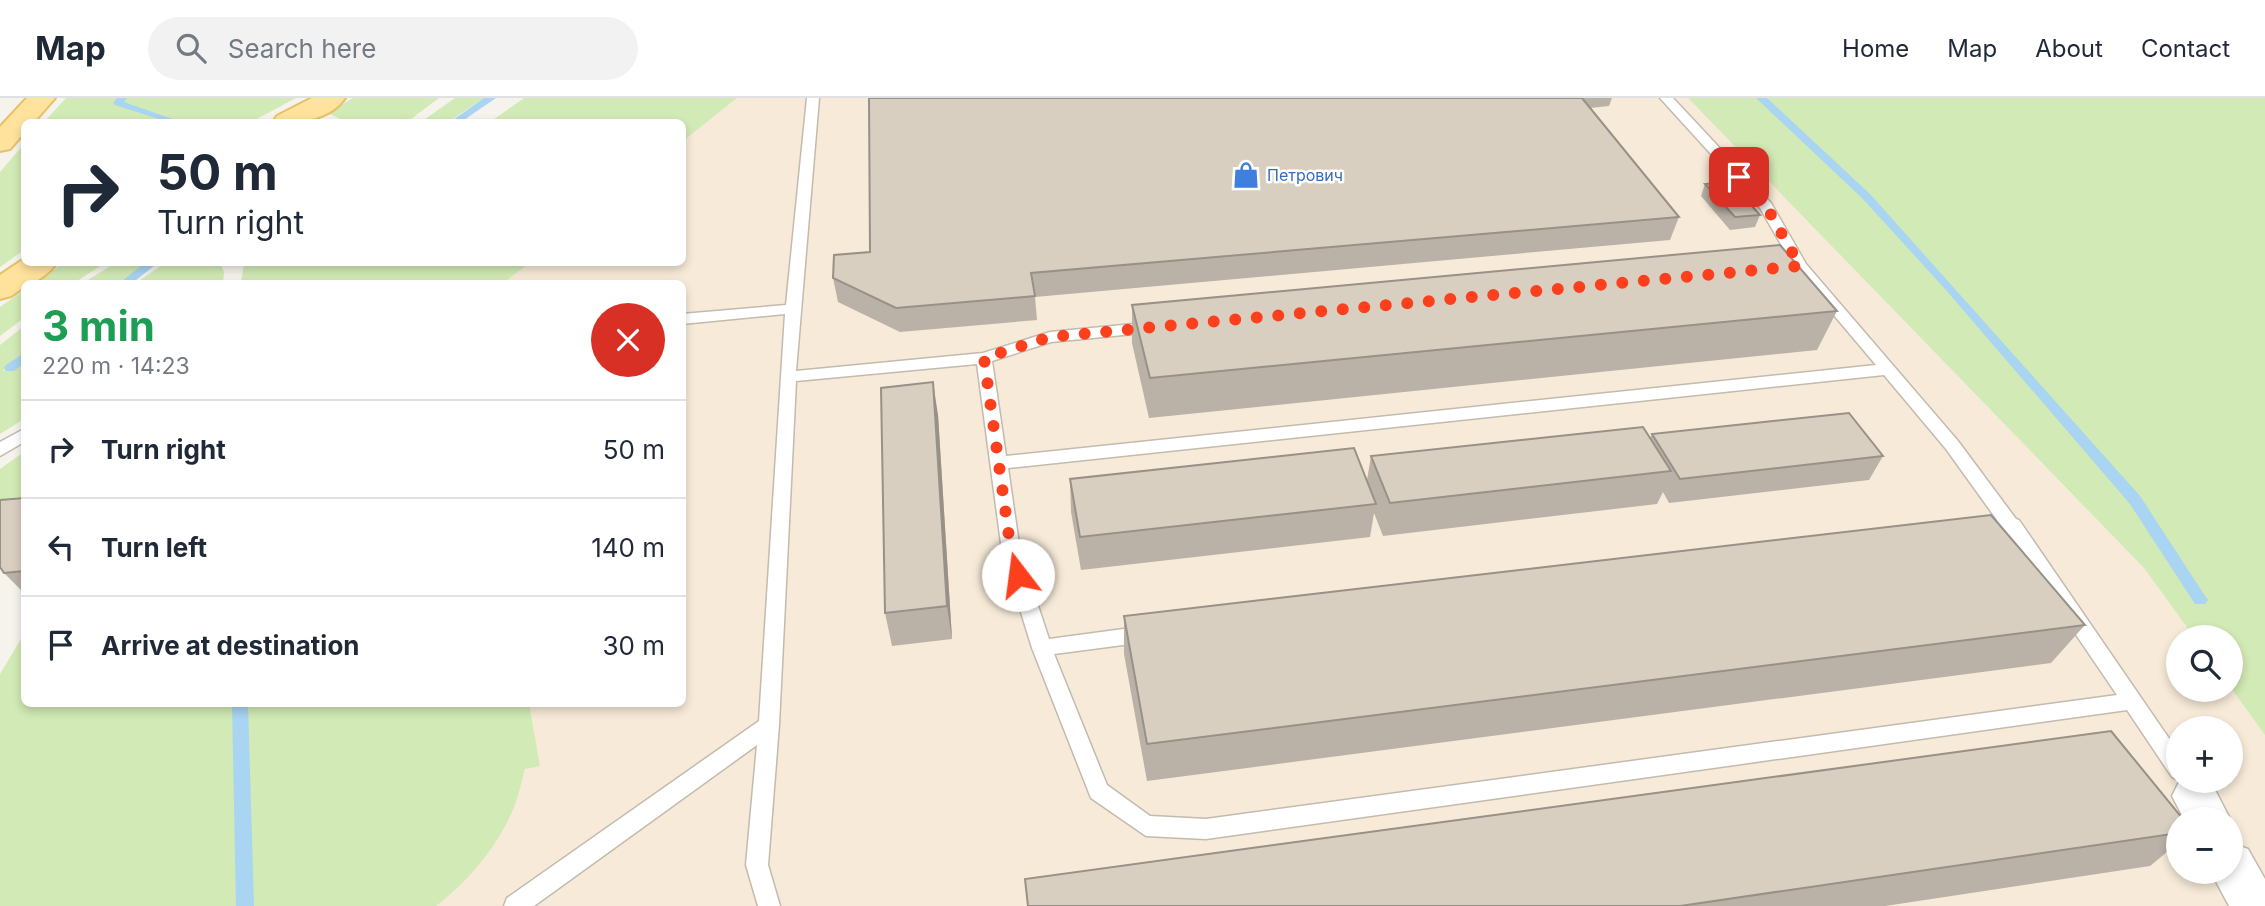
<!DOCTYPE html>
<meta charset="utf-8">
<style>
:root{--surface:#fff;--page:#f2f2f3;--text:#1f2937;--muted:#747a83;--line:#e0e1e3}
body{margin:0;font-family:Inter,sans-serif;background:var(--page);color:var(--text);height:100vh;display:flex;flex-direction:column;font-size:26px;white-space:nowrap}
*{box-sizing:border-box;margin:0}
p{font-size:23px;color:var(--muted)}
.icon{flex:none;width:38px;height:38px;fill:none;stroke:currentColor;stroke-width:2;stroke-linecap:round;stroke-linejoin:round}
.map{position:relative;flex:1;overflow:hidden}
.panel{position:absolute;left:21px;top:182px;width:665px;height:427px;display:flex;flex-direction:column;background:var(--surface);border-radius:10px;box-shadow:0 4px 10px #0003}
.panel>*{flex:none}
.banner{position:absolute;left:21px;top:21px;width:665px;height:147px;border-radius:10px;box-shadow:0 4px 10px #0003;background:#fff;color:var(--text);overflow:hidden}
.buttons{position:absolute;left:2166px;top:527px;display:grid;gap:14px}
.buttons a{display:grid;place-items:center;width:77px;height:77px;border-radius:50%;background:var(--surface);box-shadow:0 4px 10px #0003;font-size:35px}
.pin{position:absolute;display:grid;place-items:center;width:60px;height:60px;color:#fff;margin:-30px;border-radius:14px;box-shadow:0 4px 10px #0006}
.me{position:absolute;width:77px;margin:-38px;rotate:345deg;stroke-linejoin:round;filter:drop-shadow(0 0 5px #0008)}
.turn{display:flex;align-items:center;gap:24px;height:147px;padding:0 21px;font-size:32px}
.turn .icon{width:91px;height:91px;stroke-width:2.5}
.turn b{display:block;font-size:49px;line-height:60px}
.round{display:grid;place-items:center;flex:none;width:74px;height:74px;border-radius:37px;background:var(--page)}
.head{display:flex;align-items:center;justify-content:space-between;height:119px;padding:0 21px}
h1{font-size:42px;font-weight:700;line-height:52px;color:#1e9e55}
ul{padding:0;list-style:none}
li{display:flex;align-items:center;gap:21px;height:98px;padding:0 21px;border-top:2px solid var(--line)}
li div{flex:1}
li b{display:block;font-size:26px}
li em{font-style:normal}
header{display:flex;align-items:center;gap:42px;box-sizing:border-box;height:98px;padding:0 35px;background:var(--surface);border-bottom:2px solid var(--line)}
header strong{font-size:33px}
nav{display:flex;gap:38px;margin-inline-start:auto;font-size:24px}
.search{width:490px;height:63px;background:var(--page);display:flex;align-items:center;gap:18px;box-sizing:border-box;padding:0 24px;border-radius:38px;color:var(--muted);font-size:26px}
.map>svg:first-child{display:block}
.commercial{fill:#f7ead8;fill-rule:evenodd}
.green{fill:#d2eab5}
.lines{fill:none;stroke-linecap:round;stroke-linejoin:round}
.stream{fill:#a9d4f2;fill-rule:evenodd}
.service-casing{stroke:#c2bbae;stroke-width:3}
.minor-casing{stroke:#c2bbae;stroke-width:3}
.primary-casing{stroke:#e6c16a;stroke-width:4}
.service{fill:#fff;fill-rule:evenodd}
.minor{fill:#fff;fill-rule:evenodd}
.primary{fill:#ffe39c;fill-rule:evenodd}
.wall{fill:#bab2a6}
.shaded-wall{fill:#979187}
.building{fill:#d8cfc1;stroke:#979187;stroke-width:2}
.route{stroke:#fc3f1d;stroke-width:12;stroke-dasharray:0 21.6}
.labels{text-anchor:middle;stroke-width:5;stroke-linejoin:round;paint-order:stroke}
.far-shop-label{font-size:16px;fill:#366cbe;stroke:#fff;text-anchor:start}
</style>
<header>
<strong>Map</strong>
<div class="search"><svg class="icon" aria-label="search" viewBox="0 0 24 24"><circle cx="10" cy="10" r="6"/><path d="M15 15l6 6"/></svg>Search here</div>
<nav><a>Home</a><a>Map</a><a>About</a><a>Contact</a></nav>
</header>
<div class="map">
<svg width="2265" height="808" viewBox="0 0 2265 808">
<rect width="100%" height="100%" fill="#f6f3ec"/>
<path class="commercial" d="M737,0H1688L2144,470L2194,539H2179V592L2231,590L2265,637V808H263L267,606H682V186L503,185L530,165L682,164L683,43ZM2179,630H2231V682H2179ZM2179,721H2231V774H2179Z"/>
<path class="green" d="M66,0H296L251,24H44Z
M353,0H439L407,24H341L343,22L327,15Z
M455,0H484L448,24H421Z
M524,0H737L683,43L682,24H490Z
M1688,0H2265V637L2231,590V539H2194L2144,470Z
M24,46V152L0,169V74Z
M65,164H105V165L74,185H34Z
M117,164L150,165L118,185H83Z
M165,165H220L224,174L223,185H136Z
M244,165V164L530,165L503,185H241Z
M24,192V220L0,238V209Z
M24,228V255L2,273L24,264V321L0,336V247Z
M24,354V416L0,419V371Z
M24,536V606H529L540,668L525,671C521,685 518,700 512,714C496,750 468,784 436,808H0V576Z"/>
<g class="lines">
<path class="stream" d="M117,0H127L124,4L181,24H168L115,7L113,5Z
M484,0H496L461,24H450Z
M1756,0H1767L1870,96L2140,398L2205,498L2208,502L2205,506H2195L2130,406L1945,191L1862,100Z
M146,164H159L131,186H118Z
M24,255V265L14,273H6L4,270L6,267Z
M232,606H248L254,808H236Z"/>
<defs>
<path id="service" d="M807,0H819L796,273L983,255L1050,234L1154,224L1162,229L1154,234L1051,244L992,263L1006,358L1876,267L1795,171L1760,110L1660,0H1673L1771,105L1806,166L1958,343L2016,421L2019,422L2179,655V682L2172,679L2127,612L1206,741L1146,738L1091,700L1032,550L1002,453L977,266L796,283L779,627L768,767L780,808H758L746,767L757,647L534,808H504L507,800L759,623L785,216L682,226V216L786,207ZM1884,277L1946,351L1997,422L1974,426L1971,431L1974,436L1980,438L2006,434L2117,597L1206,721L1150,718L1107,687L1054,556L1146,544L1153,541L1156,536L1153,531L1146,528L1049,541L1020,453L1008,370Z
M24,331V344L0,358V344Z"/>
<path id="minor" d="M2183,682L2211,684L2230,721H2184L2172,698L2179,684Z
M2231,745L2248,751L2265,781V808H2229L2211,774H2231Z"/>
<path id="primary" d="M27,0H55L34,24H24V35L10,51L0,53V29Z
M312,0H345C330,22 297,26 273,24L277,18Z
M24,161V164H57C51,174 36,186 24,186V189L11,198L0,201V177Z"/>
</defs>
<use href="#service" class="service-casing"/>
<use href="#minor" class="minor-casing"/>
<use href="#primary" class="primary-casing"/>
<use href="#service" class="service"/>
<use href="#minor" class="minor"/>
<use href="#primary" class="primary"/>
</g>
<path class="wall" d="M869,0H1612L1609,8L1590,10L1679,119L1670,142L1035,199L1037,222L900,234L838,204L833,180L870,154Z
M1705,86L1760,117L1755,129L1730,132L1701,98Z
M1132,207L1837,213L1817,252L1149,320L1132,245Z
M938,317L952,541L892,548L885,515Z
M1652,336L1883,358L1869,382L1669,405L1663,394L1657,406L1383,438L1374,415L1370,439L1081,472L1071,414L1070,381L1367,382L1371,358L1650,340Z
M24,400V495L4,475Z
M1124,518L2085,527L2051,565L1147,683L1124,556Z
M2179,721V744L2150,768L1885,808H1028Z"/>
<path class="shaded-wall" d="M933,284L938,317L952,541L947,508Z"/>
<path class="building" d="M869,0H1582L1679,119L1031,175L1035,198L896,210L833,180L834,157L870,154Z
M1730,84L1760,117L1735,119L1705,86Z
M1780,147L1837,213L1150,280L1132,207Z
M933,284L947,508L885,515L881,290Z
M1849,315L1883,358L1680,381L1652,336Z
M1643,329L1671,373L1390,405L1371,358Z
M1354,350L1376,406L1080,439L1070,381Z
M24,400V473L4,475L0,469V402Z
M1991,417L2085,527L1147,646L1124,518Z
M2111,633L2183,721H2179V735L1680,808H1028L1025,781Z"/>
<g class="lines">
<path class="route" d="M1018,477L1011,453L984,260L1050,239L1800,168L1766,108L1739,79"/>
</g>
<defs>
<symbol id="shop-bare" viewBox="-9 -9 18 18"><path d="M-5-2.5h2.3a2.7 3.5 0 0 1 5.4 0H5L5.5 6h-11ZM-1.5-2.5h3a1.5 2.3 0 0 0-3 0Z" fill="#3f7fe0" stroke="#fff" stroke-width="2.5" paint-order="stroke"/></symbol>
</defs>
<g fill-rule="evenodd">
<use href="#shop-bare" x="1227" y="58" width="38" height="38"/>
</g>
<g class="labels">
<g class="far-shop-label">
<text x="1267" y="83">Петрович</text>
</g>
</g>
</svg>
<div class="buttons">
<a><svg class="icon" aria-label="search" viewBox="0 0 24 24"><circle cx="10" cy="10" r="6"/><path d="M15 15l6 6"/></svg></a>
<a>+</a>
<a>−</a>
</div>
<div class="pin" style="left:1739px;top:79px;background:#d93025"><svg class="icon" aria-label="arrive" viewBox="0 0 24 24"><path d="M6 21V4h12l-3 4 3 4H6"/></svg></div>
<svg class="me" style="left:1018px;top:477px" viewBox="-20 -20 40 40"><circle r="19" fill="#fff"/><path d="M0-13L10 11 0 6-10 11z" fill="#fc3f1d"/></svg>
<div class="banner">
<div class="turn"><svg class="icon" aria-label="right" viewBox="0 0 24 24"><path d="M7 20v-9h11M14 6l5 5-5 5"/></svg><div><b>50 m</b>Turn right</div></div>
</div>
<section class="panel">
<div class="head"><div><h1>3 min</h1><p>220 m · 14:23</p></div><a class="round" style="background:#d93025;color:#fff"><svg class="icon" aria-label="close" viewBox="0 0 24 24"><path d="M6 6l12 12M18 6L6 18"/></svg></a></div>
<ul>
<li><svg class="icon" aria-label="right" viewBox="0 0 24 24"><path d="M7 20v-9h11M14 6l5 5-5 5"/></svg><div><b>Turn right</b></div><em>50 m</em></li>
<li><svg class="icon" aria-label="left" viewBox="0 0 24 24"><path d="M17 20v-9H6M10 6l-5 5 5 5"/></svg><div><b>Turn left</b></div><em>140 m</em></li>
<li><svg class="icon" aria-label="arrive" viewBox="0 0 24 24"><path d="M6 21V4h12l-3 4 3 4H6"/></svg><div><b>Arrive at destination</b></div><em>30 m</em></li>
</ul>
</section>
</div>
